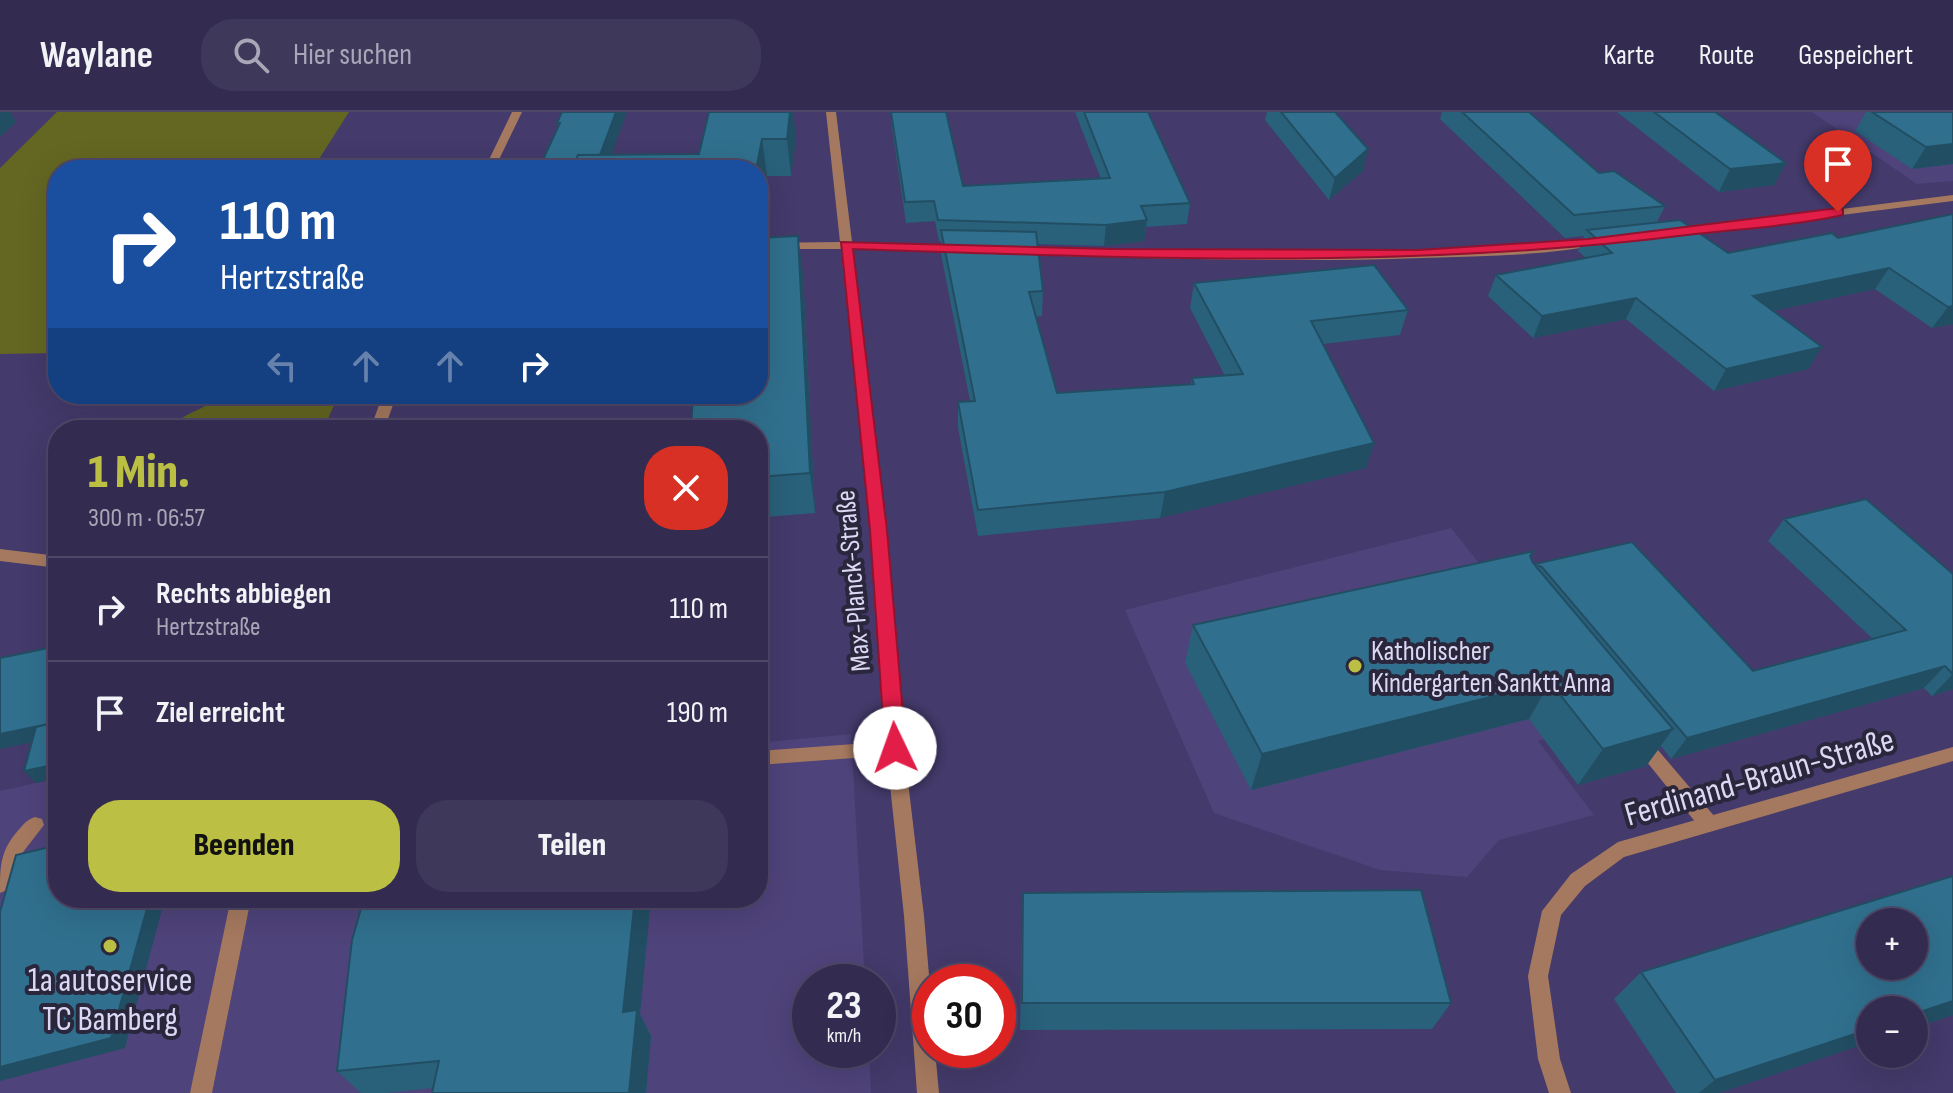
<!DOCTYPE html>
<html lang="de">
<meta charset="utf-8">
<style>
:root{--surface:#332c50;--page:#3e385a;--text:#f1f3f6;--muted:#a9a7b7;--line:#4e4867;--accent:#bbc044}
body{margin:0;font-family:"Sofia Sans Condensed",sans-serif;background:var(--page);color:var(--text);height:100vh;display:flex;flex-direction:column;font-size:30px;white-space:nowrap}
*{box-sizing:border-box;margin:0}
p{font-size:26px;color:var(--muted)}
.icon{flex:none;width:44px;height:44px;fill:none;stroke:currentColor;stroke-width:2;stroke-linecap:round;stroke-linejoin:round}
.map{position:relative;flex:1;overflow:hidden}
.panel{position:absolute;left:48px;top:308px;width:720px;height:488px;display:flex;flex-direction:column;background:var(--surface);border-radius:32px;box-shadow:0 8px 32px #0002,0 0 0 2px var(--line)}
.panel>*{flex:none}
.hud{position:absolute;left:48px;top:48px;width:720px;height:244px;border-radius:32px;box-shadow:0 8px 32px #0002,0 0 0 2px var(--line);background:#1a4fa0;color:#fff;overflow:hidden}
.controls{position:absolute;left:1856px;top:796px;display:grid;gap:16px}
.controls a{display:grid;place-items:center;width:72px;height:72px;border-radius:50%;background:var(--surface);box-shadow:0 8px 32px #0002,0 0 0 2px var(--line);font-size:40px}
.speed{position:absolute;left:792px;top:852px;display:flex;gap:16px;font-size:40px;font-weight:700;text-align:center}
.speed>*{display:grid;place-content:center;width:104px;height:104px;border-radius:50%;background:var(--surface);box-shadow:0 8px 32px #0002,0 0 0 2px var(--line);line-height:1}
.speed small{font-size:20px;font-weight:400}
.speed .limit{border:12px solid #d22;background:#fff;color:#111}
.pin{position:absolute;display:grid;place-items:center;width:68px;height:68px;color:#fff;margin:-82px -34px;border-radius:50% 50% 50% 0;rotate:-45deg;box-shadow:0 0 8px #0007}
.pin .icon{rotate:45deg}
.me{position:absolute;width:88px;margin:-44px;rotate:357deg;stroke-linejoin:round;filter:drop-shadow(0 0 6px #0008)}
.turn{display:flex;align-items:center;gap:28px;height:168px;padding:0 40px;font-size:36px}
.turn .icon{width:104px;height:104px;stroke-width:2.5}
.turn b{display:block;font-size:56px;line-height:68px}
.lanes{display:flex;align-items:center;height:76px;padding:0 40px;background:#0003;justify-content:center;gap:40px;direction:ltr}
.lanes .off{opacity:.35}
.round{display:grid;place-items:center;flex:none;width:84px;height:84px;border-radius:32px;background:var(--page)}
.overview{display:flex;align-items:center;justify-content:space-between;height:136px;padding:0 40px}
h1{font-size:48px;font-weight:800;line-height:60px;color:var(--accent)}
.button{display:flex;gap:16px;margin-top:auto;padding:16px 40px}
.button a{flex:1;height:92px;border-radius:32px;background:var(--accent);color:#111;font-size:32px;font-weight:800;line-height:92px;text-align:center}
.button a+a{background:var(--page);color:var(--text)}
ul{padding:0;list-style:none}
li{display:flex;align-items:center;gap:24px;height:104px;padding:0 40px;border-top:2px solid var(--line)}
li div{flex:1}
li b{display:block;font-size:30px}
li em{font-style:normal}
header{display:flex;align-items:center;gap:48px;box-sizing:border-box;height:112px;padding:0 40px;background:var(--surface);border-bottom:2px solid var(--line)}
header strong{font-size:38px}
nav{display:flex;gap:44px;margin-inline-start:auto;font-size:28px}
.search{width:560px;height:72px;background:var(--page);display:flex;align-items:center;gap:20px;box-sizing:border-box;padding:0 28px;border-radius:32px;color:var(--muted);font-size:30px}
.map>svg:first-child{display:block}
.built{fill:#4f437b}
.green{fill:#646721}
.lines{fill:none;stroke-linecap:round;stroke-linejoin:round}
.lane{fill:#a5795f;fill-rule:evenodd}
.street{fill:#a5795f;fill-rule:evenodd}
.wall{fill:#29607a}
.shaded-wall{fill:#224e63}
.building{fill:#30708e;stroke:#224e63;stroke-width:2;fill-rule:evenodd}
.route{fill:#e11d48;stroke:#92132f;stroke-width:2}
.poi-dot{fill:#bbc044;stroke:#2a263c;stroke-width:3}
.labels{text-anchor:middle;stroke-width:8;stroke-linejoin:round;paint-order:stroke}
.street-label{font-size:28px;fill:#dbd8f5;stroke:#2a263c}
.poi-label{font-size:28px;fill:#dbd8f5;stroke:#2a263c;text-anchor:start}
.near-street-label{font-size:34px;fill:#dbd8f5;stroke:#2a263c}
.near-poi-label{font-size:34px;fill:#dbd8f5;stroke:#2a263c}
</style>
<header>
<strong>Waylane</strong>
<div class="search"><svg class="icon" aria-label="search" viewBox="0 0 24 24"><circle cx="10" cy="10" r="6"/><path d="M15 15l6 6"/></svg>Hier suchen</div>
<nav><a>Karte</a><a>Route</a><a>Gespeichert</a></nav>
</header>
<div class="map">
<svg width="1953" height="981" viewBox="0 0 1953 981">
<rect width="100%" height="100%" fill="#443a6b"/>
<path class="built" d="M1812,0H1953V69L1917,72Z
M1451,416L1606,610L1538,629L1594,703L1499,728L1467,765L1380,758L1214,701L1125,498Z
M851,622L865,870H810V938H869L871,981H0V679L58,666V786H758V631Z"/>
<path class="green" d="M57,0H349L312,58H58V241L0,242V56Z
M227,282H339L323,318H166C183,301 207,296 227,282Z"/>
<g class="lines">
<path class="lane" d="M1640,622L1646,624L1715,705L1717,711L1715,717L1708,719L1701,717L1634,634L1631,629L1634,624Z
M895,629L901,631L904,636L901,641L895,643L758,653V639Z
M35,705L42,707L44,713L20,744L7,778L0,781C0,756 0,740 16,721C22,714 26,708 35,705Z"/>
<path class="street" d="M512,0H522L494,58H484Z
M826,0H836L852,130L960,134L966,137L960,140L853,137L887,418L904,636L924,804L930,875V938H935L939,981H917L904,804L886,636L871,418L841,137H758V131L840,130Z
M1953,83V89L1674,124L1668,121L1674,118Z
M1600,127L1606,130L1604,132C1545,144 1481,144 1422,146C1287,151 1153,146 1019,143L1013,139L1019,135C1213,141 1406,146 1600,127Z
M383,282H397L384,318H370Z
M0,437L58,444V456L0,449Z
M1953,635V649L1624,745L1585,774L1561,803L1548,864L1560,947L1571,981H1549L1538,947L1528,864L1542,799L1571,762L1618,730Z
M231,786H251L212,981H190Z"/>
</g>
<path class="wall" d="M562,0L612,43L699,42L709,0L796,26L791,64H767L758,58H543L541,52L558,15L557,11Z
M891,0L963,74L1101,67L1075,0H1148L1190,91L1187,112L1146,115L1144,129L1104,134L1037,132L1043,179L1042,204L1036,205L1057,281L1191,272L1192,266L1225,264L1190,196L1194,171L1408,198L1400,223L1323,232L1374,331L1366,356L1160,406L978,424L958,316V290L970,289L941,142V129H939L935,109L906,111L892,16Z
M1267,0H1335L1363,59L1329,88L1265,8Z
M1442,0H1529L1599,61L1665,94L1657,110L1728,141L1838,126L1953,102V212L1932,216L1875,177L1772,199L1822,235L1808,257L1714,279L1626,207L1533,226L1488,184L1496,163L1586,146L1578,139L1584,124L1565,126L1440,7Z
M1617,0H1715L1786,51L1774,73L1719,80Z
M1866,0H1953V52L1912,57L1855,19Z
M803,162L815,401L766,405V453H758V318Z
M1784,407L1953,462V577L1932,584L1924,576L1671,647L1661,634L1646,654L1578,673L1529,607L1251,678L1185,551L1193,513L1533,451L1753,559L1873,527L1768,429Z
M1953,764V903L1914,916V898L1870,930L1719,981H1676L1614,887L1641,860Z
M1023,781L1451,891L1432,917L1020,918L1022,810Z
M640,902L651,924L646,981H432L433,976L386,981H361L337,959Z"/>
<path class="shaded-wall" d="M0,0H10L16,10L0,25Z
M616,0H627L606,58L597,51Z
M790,0H793L796,26L791,64L787,27Z
M762,27L767,64L758,116V58H756Z
M1953,32V52L1912,57L1926,35Z
M1368,37L1363,59L1329,88L1335,66Z
M1786,51L1774,73L1719,80L1730,57Z
M1147,108L1144,129L1104,134L1106,113Z
M798,124L803,162L815,401L810,361Z
M1889,156L1875,177L1740,206L1753,184Z
M1636,186L1626,207L1533,226L1542,204Z
M1953,194V212L1932,216L1948,195Z
M1822,235L1808,257L1714,279L1726,257Z
M1374,331L1366,356L1160,406L1165,380Z
M759,365L766,405V453L759,413Z
M1945,554L1924,576L1671,647L1687,626Z
M1953,562V577L1932,584Z
M1550,570L1529,607L1251,678L1262,642Z
M58,610V625L0,637V622Z
M1673,617L1646,654L1578,673L1603,637Z
M58,652V666L36,671L24,659Z
M150,786H165L125,936L0,969V955Z
M635,786H651L640,902L651,924L646,981H629L623,900Z
M1953,889V903L1914,916V902Z
M1870,917V930L1719,981H1699L1715,968Z"/>
<path class="building" d="M562,0H616L600,43H578L574,52H541L560,11H557Z
M709,0H790L787,27H762L756,58H572L578,43L699,42Z
M891,0H946L963,74L1110,66L1084,0H1148L1190,91L1141,94L1147,108L1106,113L938,108L934,89L905,90Z
M1281,0H1335L1368,37L1335,66Z
M1462,0H1529L1599,61L1614,59L1665,94L1574,103Z
M1654,0H1715L1786,51L1730,57Z
M1872,0H1953V32L1926,35Z
M1953,102V194L1948,195L1889,156L1753,184L1822,235L1726,257L1636,186L1542,204L1496,163L1612,141L1587,118L1680,108L1728,141L1832,121L1838,126Z
M941,118L1036,120L1043,179L1029,180L1057,281L1194,272L1192,266L1243,262L1194,171L1374,153L1408,198L1311,209L1374,331L1165,380L978,398L958,290L975,289Z
M798,124L810,361L759,365L758,413V318H691L693,282H758V126Z
M1866,387L1953,462V562L1945,554L1687,626L1542,455L1535,452L1632,430L1753,559L1906,518L1784,407Z
M1534,439L1530,444L1533,451L1673,617L1603,637L1550,570L1262,642L1193,513Z
M58,534V610L0,622V546Z
M58,610V652L24,659L36,615Z
M58,733V786H150L111,926L0,955V800L16,743Z
M1953,764V889L1914,902V898H1870V917L1715,968L1641,860ZM1870,810H1914V854H1870Z
M1421,778L1451,891H1022L1023,781Z
M364,786H635L623,900L637,898L629,981H432L439,949L337,959L352,828Z"/>
<path class="route" d="M1838,96L1843,97V103C1792,114 1738,117 1687,123C1409,158 1132,146 853,137L887,418L906,636L903,642L895,644L888,642L885,636L870,418L841,130L1112,137L1418,138L1588,127Z"/>
<g class="poi-dot">
<circle cx="1355" cy="554" r="8"/>
<circle cx="110" cy="834" r="8"/>
</g>
<g class="labels">
<g class="street-label">
<text transform="translate(852 469) rotate(-95)" y="10">Max-Planck-Straße</text>
</g>
<g class="poi-label">
<text x="1371" y="548">Katholischer<tspan x="1371" dy="32">Kindergarten Sanktt Anna</tspan></text>
</g>
<g class="near-street-label">
<text transform="translate(1759 664) rotate(-16)" y="12">Ferdinand-Braun-Straße</text>
</g>
<g class="near-poi-label">
<text x="110" y="879">1a autoservice<tspan x="110" dy="39">TC Bamberg</tspan></text>
</g>
</g>
</svg>
<div class="controls">
<a>+</a>
<a>−</a>
</div>
<div class="speed"><div>23<small>km/h</small></div><div class="limit">30</div></div>
<div class="pin" style="left:1838px;top:100px;background:#d93025"><svg class="icon" aria-label="arrive" viewBox="0 0 24 24"><path d="M6 21V4h12l-3 4 3 4H6"/></svg></div>
<svg class="me" style="left:895px;top:636px" viewBox="-20 -20 40 40"><circle r="19" fill="#fff"/><path d="M0-13L10 11 0 6-10 11z" fill="#e11d48"/></svg>
<div class="hud">
<div class="turn"><svg class="icon" aria-label="right" viewBox="0 0 24 24"><path d="M7 20v-9h11M14 6l5 5-5 5"/></svg><div><b>110 m</b>Hertzstraße</div></div>
<div class="lanes"><svg class="icon off" aria-label="left" viewBox="0 0 24 24"><path d="M17 20v-9H6M10 6l-5 5 5 5"/></svg><svg class="icon off" aria-label="ahead" viewBox="0 0 24 24"><path d="M12 20V5M6 11l6-6 6 6"/></svg><svg class="icon off" aria-label="ahead" viewBox="0 0 24 24"><path d="M12 20V5M6 11l6-6 6 6"/></svg><svg class="icon" aria-label="right" viewBox="0 0 24 24"><path d="M7 20v-9h11M14 6l5 5-5 5"/></svg></div>
</div>
<section class="panel">
<div class="overview"><div><h1>1 Min.</h1><p>300 m · 06:57</p></div><a class="round" style="background:#d93025;color:#fff"><svg class="icon" aria-label="close" viewBox="0 0 24 24"><path d="M6 6l12 12M18 6L6 18"/></svg></a></div>
<ul>
<li><svg class="icon" aria-label="right" viewBox="0 0 24 24"><path d="M7 20v-9h11M14 6l5 5-5 5"/></svg><div><b>Rechts abbiegen</b><p>Hertzstraße</p></div><em>110 m</em></li>
<li><svg class="icon" aria-label="arrive" viewBox="0 0 24 24"><path d="M6 21V4h12l-3 4 3 4H6"/></svg><div><b>Ziel erreicht</b></div><em>190 m</em></li>
</ul>
<div class="button"><a>Beenden</a><a>Teilen</a></div>
</section>
</div>
